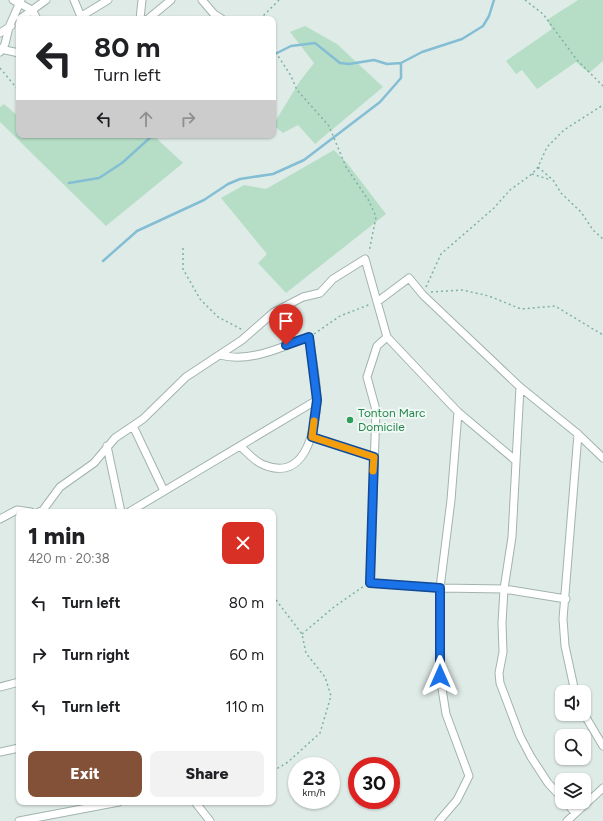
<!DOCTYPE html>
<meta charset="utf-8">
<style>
:root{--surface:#fff;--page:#f2f2f2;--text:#202124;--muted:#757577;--accent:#825137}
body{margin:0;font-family:Figtree,sans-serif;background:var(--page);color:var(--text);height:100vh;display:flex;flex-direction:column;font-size:15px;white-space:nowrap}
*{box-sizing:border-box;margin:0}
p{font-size:13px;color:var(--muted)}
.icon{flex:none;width:22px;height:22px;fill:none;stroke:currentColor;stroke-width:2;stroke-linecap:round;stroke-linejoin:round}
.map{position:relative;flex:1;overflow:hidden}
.panel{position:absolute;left:16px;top:509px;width:260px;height:296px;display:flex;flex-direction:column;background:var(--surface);border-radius:8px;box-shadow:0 1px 3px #0004}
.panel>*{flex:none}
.banner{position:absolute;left:16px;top:16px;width:260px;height:122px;border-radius:8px;box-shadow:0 1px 3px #0004;background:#fff;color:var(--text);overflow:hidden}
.controls{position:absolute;left:555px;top:685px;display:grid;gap:8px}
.controls a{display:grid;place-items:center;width:36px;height:36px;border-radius:8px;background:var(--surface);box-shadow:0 1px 3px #0004;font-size:20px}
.speed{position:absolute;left:288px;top:757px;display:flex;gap:8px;font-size:20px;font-weight:700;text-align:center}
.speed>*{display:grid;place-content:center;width:52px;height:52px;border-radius:50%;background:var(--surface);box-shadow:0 1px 3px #0004;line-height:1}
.speed small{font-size:10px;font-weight:400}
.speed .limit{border:6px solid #d22;background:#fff;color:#111}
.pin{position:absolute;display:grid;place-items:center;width:34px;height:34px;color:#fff;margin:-41px -17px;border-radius:50% 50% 50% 0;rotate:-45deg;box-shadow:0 0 4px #0007}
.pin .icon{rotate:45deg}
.me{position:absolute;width:44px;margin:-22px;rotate:0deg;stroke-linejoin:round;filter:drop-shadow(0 0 3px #0008)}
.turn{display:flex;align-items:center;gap:14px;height:84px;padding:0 12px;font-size:18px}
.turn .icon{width:52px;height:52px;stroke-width:2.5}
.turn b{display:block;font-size:28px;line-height:34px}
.lanes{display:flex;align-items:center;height:38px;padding:0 12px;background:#0003;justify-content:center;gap:20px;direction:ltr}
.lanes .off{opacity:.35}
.round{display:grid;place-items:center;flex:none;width:42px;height:42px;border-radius:8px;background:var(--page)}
.headline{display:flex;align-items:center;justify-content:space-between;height:68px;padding:0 12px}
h1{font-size:24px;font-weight:800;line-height:30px}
.cta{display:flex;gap:8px;margin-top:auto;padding:8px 12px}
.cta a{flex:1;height:46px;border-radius:8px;background:var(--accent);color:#fff;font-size:16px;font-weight:800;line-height:46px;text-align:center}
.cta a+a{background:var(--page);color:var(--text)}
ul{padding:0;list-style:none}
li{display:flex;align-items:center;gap:12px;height:52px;padding:0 12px}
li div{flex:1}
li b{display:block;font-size:15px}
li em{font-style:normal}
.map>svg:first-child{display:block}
.green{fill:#b6dec6}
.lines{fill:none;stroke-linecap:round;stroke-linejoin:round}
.stream{stroke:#83bed4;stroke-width:2.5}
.minor-casing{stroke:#a2b3af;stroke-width:9}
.path{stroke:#7db1a7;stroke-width:1.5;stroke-dasharray:2 3;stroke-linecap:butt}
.minor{stroke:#fff;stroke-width:7}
.route-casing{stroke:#114b97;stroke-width:10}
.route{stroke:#1a73e8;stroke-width:7}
.slow{stroke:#f59e0b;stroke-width:7}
.leisure-dot{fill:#2e9e5b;stroke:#eff8f4;stroke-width:1.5}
.labels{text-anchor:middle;stroke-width:4;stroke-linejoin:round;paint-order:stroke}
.leisure-label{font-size:12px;fill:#27864d;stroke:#eff8f4;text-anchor:start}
</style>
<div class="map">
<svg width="603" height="821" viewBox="0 0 603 821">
<rect width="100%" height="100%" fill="#dfebe7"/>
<path class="green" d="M578,0H603V61L589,73L576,62L537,89L522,70L516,74L506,61L552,29L547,20Z
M305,26L337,44L383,87L315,144L298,125L283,133L273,125L300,81L314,63L290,32Z
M4,104L19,117V135H153L183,163L106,226L0,122V107Z
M334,150L347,163L386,214L286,293L258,263L267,254L221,198L244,185L266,189Z"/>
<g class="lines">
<path class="stream" d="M273,55L291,46L315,43L340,63L349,64L374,60L387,64L401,63L422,52L462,39L483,26L489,16L494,0
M69,183L99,178L122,163L153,135
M103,261L137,231L204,200L228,184L240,179L273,174L304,160L380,102L401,78V63"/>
<defs>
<path id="minor" d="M13,0L32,10L37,19
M74,0L82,19
M202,0L214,14L222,19
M80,17L108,0
M20,19L46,0
M140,19L142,0
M148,19L171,0
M0,33L11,26
M0,49L19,53
M0,52L5,44L9,27L21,0
M377,302L409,278L423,295L520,387L578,434L603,458
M387,337L458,412L515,460
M220,355C251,363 281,347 309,337C312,357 317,380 317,401C315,430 306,482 264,465C255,462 247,452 240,446
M520,387L512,537L504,589L502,623L503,652L499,673L500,683L520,736L531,757L548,783L562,798
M133,426L164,491
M312,437L374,457
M107,446L121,512
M39,512L43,510L60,487L94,463L115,438L143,419L186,377L242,340L274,312L303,297L320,293L333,279L365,259L387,337L377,346L367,377L376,410L370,583L440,588L504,589L566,599
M129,512L317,400
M0,519L17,510L31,512
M0,687L19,682
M575,692L565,646L563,619L578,434
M584,714L603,746
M0,752L19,748
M195,802L210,821
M566,802L575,813
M19,821L119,802
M439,821L457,800L469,776L446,714L440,676V588L451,500L458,412
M567,821L603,788"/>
</defs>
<use href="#minor" class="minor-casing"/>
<path class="path" d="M525,0L543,14L577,60L603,86
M260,19L279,0
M273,48L291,76L297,90L329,126L346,167L369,201L376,217L369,252
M0,68L19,91
M538,167L553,180L561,193L581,212L593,230L603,239
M532,174L551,180
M183,248V269L200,299L218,317L243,330
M426,287L441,254L494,208L510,190L532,174L538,167L547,147L564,130L603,105
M431,292L462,290L489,296L521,309L555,306L603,335
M314,334L340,316L371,304
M273,596L302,634L306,653L325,677L331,696L320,733L288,762L273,771
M302,634L334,607L364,586"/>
<use href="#minor" class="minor"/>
</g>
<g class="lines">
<defs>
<path id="route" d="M286,345L309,337L317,400L312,437L374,457L370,583L440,588V676"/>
</defs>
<use href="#route" class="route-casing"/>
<use href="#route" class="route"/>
<path class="slow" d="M314,421L312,437L374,457L373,471"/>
</g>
<circle class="leisure-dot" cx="350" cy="420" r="4"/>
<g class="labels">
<g class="leisure-label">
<text x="358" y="417">Tonton Marc<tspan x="358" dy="14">Domicile</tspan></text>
</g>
</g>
</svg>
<div class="controls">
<a><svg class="icon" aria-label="sound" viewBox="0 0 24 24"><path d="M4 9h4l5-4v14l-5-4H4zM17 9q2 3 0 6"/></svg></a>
<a><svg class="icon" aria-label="search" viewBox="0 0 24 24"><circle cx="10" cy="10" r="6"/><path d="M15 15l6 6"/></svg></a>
<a><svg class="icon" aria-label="layers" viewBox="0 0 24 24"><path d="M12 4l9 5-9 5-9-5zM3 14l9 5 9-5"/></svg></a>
</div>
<div class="speed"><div>23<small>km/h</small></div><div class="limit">30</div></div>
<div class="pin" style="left:286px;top:345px;background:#d93025"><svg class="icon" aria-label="arrive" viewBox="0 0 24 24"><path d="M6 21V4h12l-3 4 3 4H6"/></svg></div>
<svg class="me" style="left:440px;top:676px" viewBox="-20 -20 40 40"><path d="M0-17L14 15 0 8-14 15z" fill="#1a73e8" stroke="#fff" stroke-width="4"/></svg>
<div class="banner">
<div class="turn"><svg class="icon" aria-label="left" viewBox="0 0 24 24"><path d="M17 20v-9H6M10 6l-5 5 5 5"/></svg><div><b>80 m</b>Turn left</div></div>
<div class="lanes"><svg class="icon" aria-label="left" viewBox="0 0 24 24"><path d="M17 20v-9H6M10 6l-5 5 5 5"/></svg><svg class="icon off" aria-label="ahead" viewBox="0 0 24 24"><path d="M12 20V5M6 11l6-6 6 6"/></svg><svg class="icon off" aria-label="right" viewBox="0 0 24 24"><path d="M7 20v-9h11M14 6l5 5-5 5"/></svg></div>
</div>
<section class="panel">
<div class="headline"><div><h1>1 min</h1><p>420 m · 20:38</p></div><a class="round" style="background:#d93025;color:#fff"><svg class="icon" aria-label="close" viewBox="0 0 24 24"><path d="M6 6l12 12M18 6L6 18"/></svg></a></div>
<ul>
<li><svg class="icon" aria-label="left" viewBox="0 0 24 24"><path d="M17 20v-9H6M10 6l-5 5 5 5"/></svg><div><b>Turn left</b></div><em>80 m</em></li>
<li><svg class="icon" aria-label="right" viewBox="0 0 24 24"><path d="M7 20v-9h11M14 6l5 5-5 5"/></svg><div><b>Turn right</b></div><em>60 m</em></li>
<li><svg class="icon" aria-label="left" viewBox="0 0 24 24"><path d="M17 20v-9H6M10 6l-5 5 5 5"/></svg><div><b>Turn left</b></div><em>110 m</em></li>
</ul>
<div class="cta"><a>Exit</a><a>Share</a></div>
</section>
</div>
